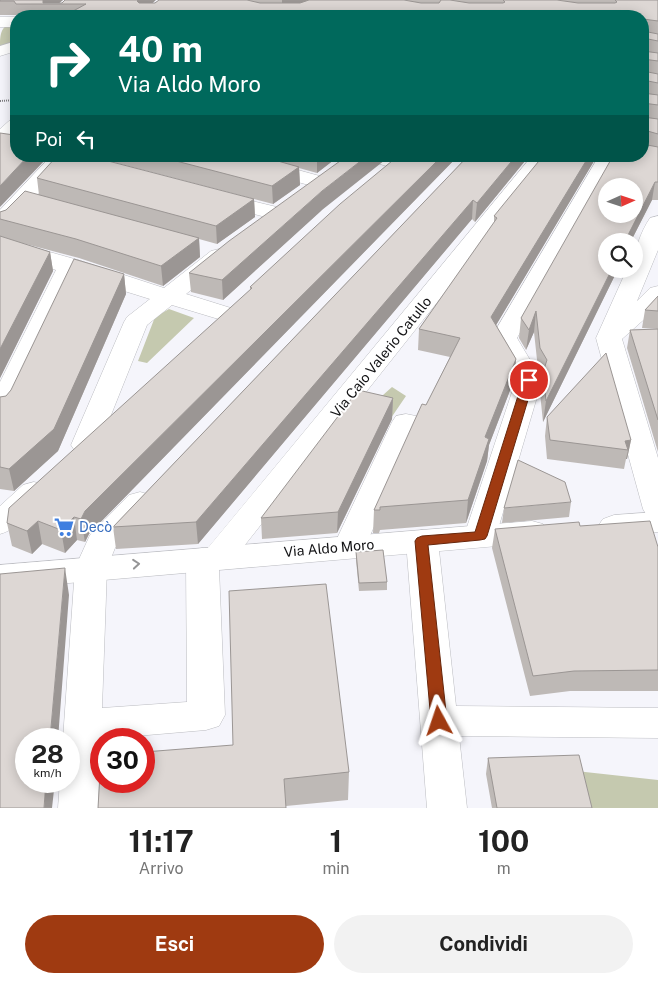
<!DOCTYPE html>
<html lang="it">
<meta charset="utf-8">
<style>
:root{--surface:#fff;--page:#f2f2f2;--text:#222;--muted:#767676;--accent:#9f3a11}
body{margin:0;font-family:"Public Sans",sans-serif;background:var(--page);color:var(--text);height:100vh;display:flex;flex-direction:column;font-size:19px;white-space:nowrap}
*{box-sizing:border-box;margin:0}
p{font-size:16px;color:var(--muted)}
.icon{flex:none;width:28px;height:28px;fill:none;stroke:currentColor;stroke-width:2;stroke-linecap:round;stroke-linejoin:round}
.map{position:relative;height:808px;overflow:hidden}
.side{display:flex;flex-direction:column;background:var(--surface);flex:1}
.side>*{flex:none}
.guide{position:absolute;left:10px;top:10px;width:639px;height:152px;border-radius:20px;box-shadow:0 2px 12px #0003;background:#00695c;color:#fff;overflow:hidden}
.needle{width:32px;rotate:87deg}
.fabs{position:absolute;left:598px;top:178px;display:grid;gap:10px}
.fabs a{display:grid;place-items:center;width:45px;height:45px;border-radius:50%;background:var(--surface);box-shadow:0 2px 12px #0003;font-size:25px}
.speed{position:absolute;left:15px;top:728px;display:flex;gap:10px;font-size:25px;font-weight:700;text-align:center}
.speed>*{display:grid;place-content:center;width:65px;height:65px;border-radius:50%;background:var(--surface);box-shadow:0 2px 12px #0003;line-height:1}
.speed small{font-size:12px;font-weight:400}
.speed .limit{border:8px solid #d22;background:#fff;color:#111}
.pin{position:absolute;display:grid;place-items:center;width:42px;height:42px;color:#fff;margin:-21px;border:2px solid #fff;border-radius:50%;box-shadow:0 1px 5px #0007}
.me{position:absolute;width:55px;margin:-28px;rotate:355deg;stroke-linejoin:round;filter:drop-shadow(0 0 4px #0008)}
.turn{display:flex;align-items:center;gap:18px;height:105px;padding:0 25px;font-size:22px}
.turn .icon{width:65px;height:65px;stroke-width:2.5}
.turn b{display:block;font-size:35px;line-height:42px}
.then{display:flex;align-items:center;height:48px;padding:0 25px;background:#0003;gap:10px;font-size:19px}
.eta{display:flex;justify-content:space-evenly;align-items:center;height:85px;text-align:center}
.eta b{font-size:30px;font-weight:700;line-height:35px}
.primary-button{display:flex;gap:10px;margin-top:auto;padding:10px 25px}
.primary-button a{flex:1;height:58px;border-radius:30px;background:var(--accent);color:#fff;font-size:20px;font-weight:700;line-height:58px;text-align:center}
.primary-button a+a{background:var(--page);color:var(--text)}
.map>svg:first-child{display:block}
.green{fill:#c5c9af}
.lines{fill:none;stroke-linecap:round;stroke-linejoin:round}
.minor-casing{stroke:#bbbcc1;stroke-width:1}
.tertiary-casing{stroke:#bbbcc1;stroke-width:1}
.secondary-casing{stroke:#bbbcc1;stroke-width:1}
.path{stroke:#7d7d81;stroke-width:2;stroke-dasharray:1 1;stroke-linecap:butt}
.minor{fill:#fff;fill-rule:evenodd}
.tertiary{fill:#fff;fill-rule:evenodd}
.secondary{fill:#fff;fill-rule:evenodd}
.wall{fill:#beb9b6}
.shaded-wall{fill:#9b9694}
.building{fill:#ddd7d4;stroke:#9b9694;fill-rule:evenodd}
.oneway{stroke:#959596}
.route{fill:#9f3a11;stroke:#67260b}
.labels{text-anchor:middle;stroke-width:4;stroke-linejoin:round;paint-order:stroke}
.street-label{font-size:14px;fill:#131315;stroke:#fff}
.shop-label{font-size:14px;fill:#366cbe;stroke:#fff;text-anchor:start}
</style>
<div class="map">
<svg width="658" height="808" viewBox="0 0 658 808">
<rect width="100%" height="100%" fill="#f5f5fb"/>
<path class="green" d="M10,24H16V40L8,46L0,48C0,37 0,27 10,24Z
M169,309L194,318L147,363L138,361L155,317Z
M392,387L406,396L391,418L364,412Z
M576,771L658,780V808H584Z"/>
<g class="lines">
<defs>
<path id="minor" d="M0,17H16V27H0Z
M16,41V51L0,56V46Z
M51,156L71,157L8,228L0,230V210Z
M213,156H247L327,178L330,182L327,186L320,188L216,160Z
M364,156C377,156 398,152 406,163L403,167L396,169L367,160Z
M532,156H553L229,565L219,568L225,715L219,726L206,730L101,739L98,808H58L60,781H69V739H63L75,568L90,535L129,495L140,492L151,495L155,502L115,548L107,568L102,708L187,702L186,559L191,551L202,548L207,549Z
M599,156H619L517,338L542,380L496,536L491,544L480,547L469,544L464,536L516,380L491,338Z
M219,193L285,209L288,214L285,219L277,220L212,203L209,199L212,195Z
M658,216V250L637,301L650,288L658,286V307L622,339L658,458V519L647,516L643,509L596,338L627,269H634C634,251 640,233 650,218Z
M0,238L78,260L164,288L211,251L219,249L227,251L230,256L227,261L186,294L234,309L237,314L234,319L225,321L172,305L147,325L99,445L95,451L85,454L75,451L71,445L124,322L127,317L150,299L76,276L14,410L10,416L0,418V382L56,270L0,252Z
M406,414L416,416L420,422L365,547L360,555L349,558L338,555L333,547L392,422L396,416Z
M34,482L45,485L49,492C39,508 18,529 0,534V506L23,485Z
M422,530L433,533L438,541L456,706L658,708V738L459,736L467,808H427L406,541L411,533Z"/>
<path id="tertiary" d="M658,512V532L614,537L603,533L598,526L603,519L614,515Z
M532,521L543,524L548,532L543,540L532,543L0,589V565Z"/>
<path id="secondary" d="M16,119V135L7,143L0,145V129L9,121Z"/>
</defs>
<use href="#minor" class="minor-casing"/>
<use href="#tertiary" class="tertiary-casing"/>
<use href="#secondary" class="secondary-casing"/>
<path class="path" d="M0,101L16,100"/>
<use href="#minor" class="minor"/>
<use href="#tertiary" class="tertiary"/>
<use href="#secondary" class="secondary"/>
</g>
<path class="wall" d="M0,0H63L59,3H155L159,0H658V200H652L631,241H606V269H618L543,422L540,393L542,377L538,369L534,332L526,350L519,338L521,318L642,156V16H17L16,15H0Z
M90,156H339L317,173L299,168L300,185L273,204Z
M398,156H458L89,534L85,542L77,540L65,553L42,544L32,554L12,546L7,523L250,290V287Z
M468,156H529L475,222L472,219L198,544L116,549L113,527Z
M597,156L496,325L516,359L514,380L489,445L487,461L466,523L380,530L379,533H373L374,510L450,357L418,350L419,329L494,223V216Z
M37,178L254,199L255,217L217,244L199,239L200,257L163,286L79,258L22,243L50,252L53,271L0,378V212L6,210L39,195Z
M322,210L223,300L191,292L189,273Z
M124,274L126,294L58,451L14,491L0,489V397L6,396Z
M658,296V329L642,328L645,310Z
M658,329V452L627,348L630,330Z
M393,398L392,419L337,533L262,539L261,518Z
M547,417L631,440L627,459H626L624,469L547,459L545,436Z
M571,502L569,517L502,523L504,508Z
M580,526L658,547V691H570L530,696L492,548L495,529Z
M356,552L387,582V590L359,591L356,560Z
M233,745L349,772L348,800L286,806Z
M488,758L592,808H492L486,774Z"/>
<path class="shaded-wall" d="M43,0H63L58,4L43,3Z
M138,0H156L138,16L137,1Z
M282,0H310L282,11Z
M28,156H47V158L0,207V186Z
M317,156H339L317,173Z
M367,156H390L322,210L223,300L222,280L322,191Z
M442,156H458L89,534L85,542L81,519L85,511Z
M516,156H529L475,222L477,203Z
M589,156H597L489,337L491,317Z
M299,167L300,185L273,204L272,186Z
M655,182L652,200L631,241H625Z
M254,199L255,217L217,244L216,226Z
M473,200L472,219L198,544L196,522Z
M199,238L200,257L163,286L161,266Z
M50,252L53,271L0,378V349Z
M612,269H618L543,422L546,401Z
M124,274L126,294L58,451L14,491L9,469Z
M536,311L534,332L526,350L529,330Z
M516,359L514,380L489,445L487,461L466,523L468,500L485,437Z
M393,398L392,419L337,533L338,512Z
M631,440L627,459H626L628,450L625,441Z
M74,517L77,540L65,553L61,530Z
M38,521L42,544L32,554L27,531Z
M65,568L69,595L58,739H50Z
M46,781H55L52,808H44Z"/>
<path class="building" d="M0,0H43V3H62L65,0H138L137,1L139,3H155L159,0H247L260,3H300L309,0H404L421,3H439L441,0H450L469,3H503L505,2L503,0H557L578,3H615L617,2L615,0H658V21L643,19V31L658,34V41L643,38V51L658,53V61L643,59V71L658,74V83L643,80V93L658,95V105L643,103V117L658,119V134L644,130L642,137V16H64L86,4H16L14,1H0Z
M15,124H16V156H28L0,186V133L14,135Z
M642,144L658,147V182H655L625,241H606V269H612L546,401L543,372L547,360L540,348L536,311L529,330L521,318L613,156H642ZM606,186H634V214H606Z
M57,156H89L254,199L216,226L37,178Z
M157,156H260L299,167L272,186Z
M347,156H367L322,191L222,280L189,273L229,241Z
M398,156H442L85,511L81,519L74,517L61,530L38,521L27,531L7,523L9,508L252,288L250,287L340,204Z
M468,156H516L477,203L473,200L196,522L113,527Z
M543,156H589L491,317L516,359L485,437L489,439L468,500L380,507V510H374L422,404L426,405L460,338L419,329L497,218L494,216Z
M25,191L199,238L161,266L76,239L0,219V212L6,210Z
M0,236L50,252L0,349Z
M74,259L124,274L54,429L9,469L0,467V397L6,396L11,390Z
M658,296V311L645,310Z
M658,329V420L630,330Z
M606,353L631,440L625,441L628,450L550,440L547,417Z
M358,390L393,398L338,512L261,518Z
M518,460L565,482L571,502L504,508Z
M650,521L658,547V670L574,671L533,676L495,529L579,522L580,526Z
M383,550L387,582L359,583L356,552Z
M65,568L50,739H26V781H46L44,808H0V574Z
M326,584L349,772L284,779L286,808H98L101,756V781H144V752L233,745L229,591Z
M579,755L592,808H497L488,758Z"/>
<defs><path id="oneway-chevron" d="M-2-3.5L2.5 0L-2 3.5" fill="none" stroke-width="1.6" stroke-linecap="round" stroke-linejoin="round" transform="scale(1.25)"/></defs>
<use class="oneway" href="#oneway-chevron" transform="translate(136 564) rotate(-5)"/>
<path class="route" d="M529,377L534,380L487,536L485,539L480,540L428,545L447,721L444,725L439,727L433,725L431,721L415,541L417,538L422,536L475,532L523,380Z"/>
<defs>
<symbol id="supermarket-bare" viewBox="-9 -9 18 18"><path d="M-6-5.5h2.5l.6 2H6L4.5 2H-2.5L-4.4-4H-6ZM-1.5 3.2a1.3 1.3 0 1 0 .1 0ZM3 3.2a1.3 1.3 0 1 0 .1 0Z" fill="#3f7fe0" stroke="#fff" stroke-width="2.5" paint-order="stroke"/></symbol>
</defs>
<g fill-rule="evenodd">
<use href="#supermarket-bare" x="50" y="513" width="28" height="28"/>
</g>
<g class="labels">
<g class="street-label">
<text transform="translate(381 357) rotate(-51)" y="5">Via Caio Valerio Catullo</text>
<text transform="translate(329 548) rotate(-5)" y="5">Via Aldo Moro</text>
</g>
<g class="shop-label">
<text x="79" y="532">Decò</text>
</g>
</g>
</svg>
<div class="fabs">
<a><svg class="needle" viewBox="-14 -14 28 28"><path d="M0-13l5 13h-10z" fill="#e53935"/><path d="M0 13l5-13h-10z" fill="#767676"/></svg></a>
<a><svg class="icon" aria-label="search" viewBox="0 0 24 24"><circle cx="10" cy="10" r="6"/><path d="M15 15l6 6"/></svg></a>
</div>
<div class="speed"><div>28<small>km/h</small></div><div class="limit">30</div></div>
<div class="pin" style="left:529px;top:380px;background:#d93025"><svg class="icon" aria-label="arrive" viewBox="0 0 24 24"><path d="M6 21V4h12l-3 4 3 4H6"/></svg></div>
<svg class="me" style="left:439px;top:721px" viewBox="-20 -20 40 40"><path d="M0-17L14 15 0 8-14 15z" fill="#9f3a11" stroke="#fff" stroke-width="4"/></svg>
<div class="guide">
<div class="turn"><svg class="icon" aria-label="right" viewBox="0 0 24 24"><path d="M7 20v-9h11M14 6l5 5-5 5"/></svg><div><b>40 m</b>Via Aldo Moro</div></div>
<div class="then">Poi<svg class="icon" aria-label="left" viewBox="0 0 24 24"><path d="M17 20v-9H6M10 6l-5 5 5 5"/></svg></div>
</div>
</div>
<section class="side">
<div class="eta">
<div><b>11:17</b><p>Arrivo</p></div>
<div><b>1</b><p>min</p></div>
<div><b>100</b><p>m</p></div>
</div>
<div class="primary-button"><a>Esci</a><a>Condividi</a></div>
</section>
